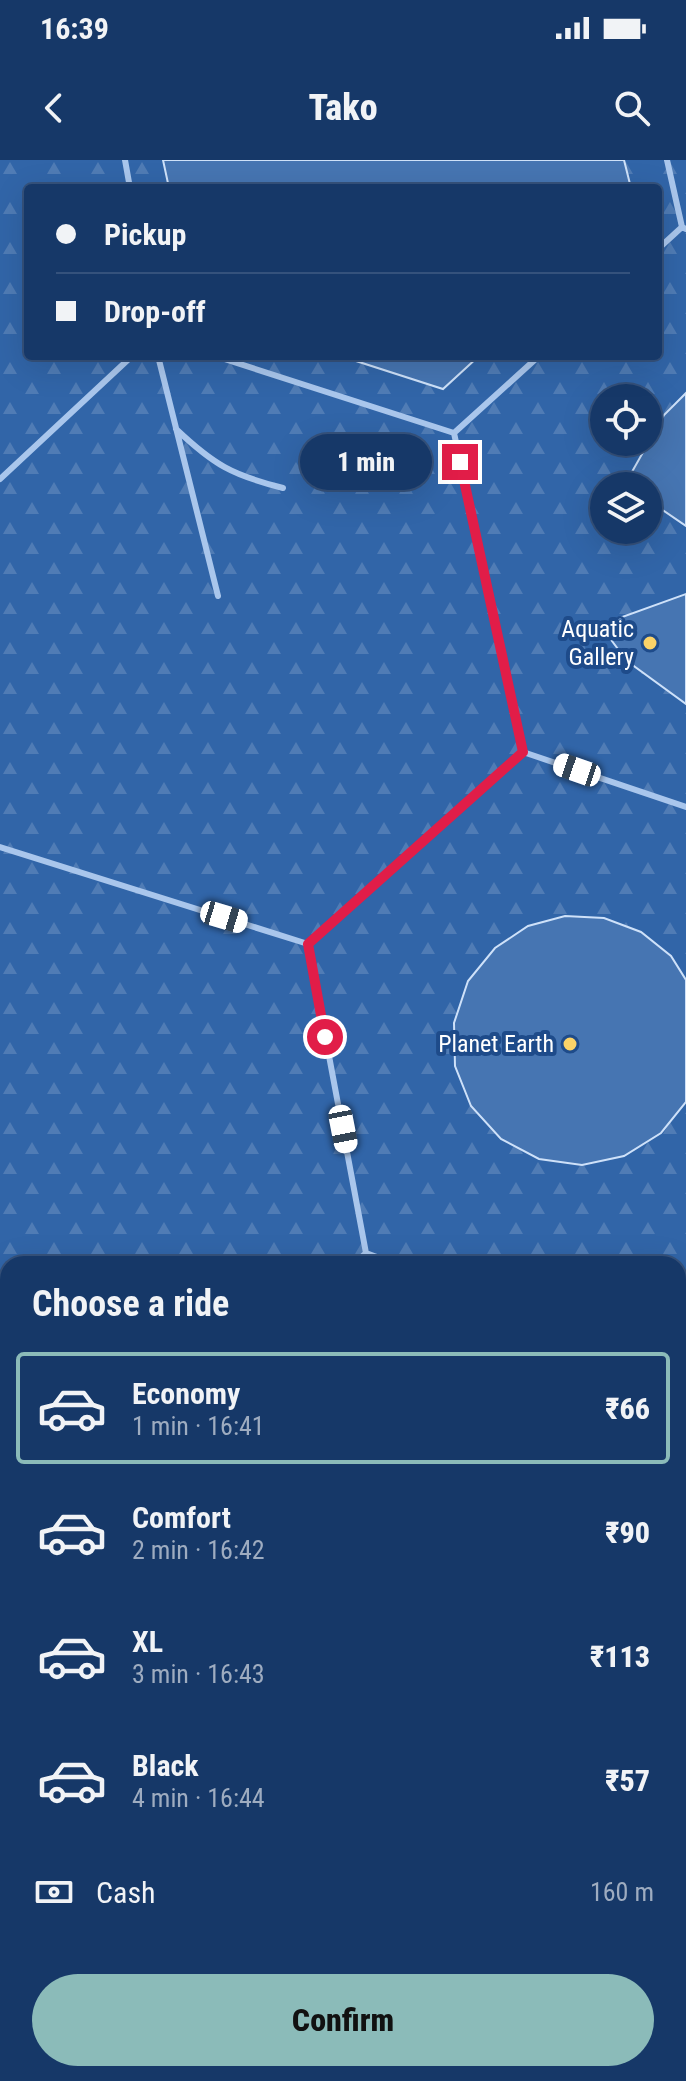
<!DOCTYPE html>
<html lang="en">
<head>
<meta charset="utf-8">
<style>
  body { margin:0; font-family:"Roboto Condensed",sans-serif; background:#234371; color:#f1f3f6; height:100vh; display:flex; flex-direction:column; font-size:30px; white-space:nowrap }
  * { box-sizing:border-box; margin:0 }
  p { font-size:26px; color:#9eacc0 }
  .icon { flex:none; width:44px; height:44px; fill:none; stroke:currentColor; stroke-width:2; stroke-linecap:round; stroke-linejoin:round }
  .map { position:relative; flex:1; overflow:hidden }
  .drawer { position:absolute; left:0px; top:1096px; width:686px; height:826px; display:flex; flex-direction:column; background:#163868; border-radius:24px 24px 0 0; box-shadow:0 8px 32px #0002,0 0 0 2px #35527c }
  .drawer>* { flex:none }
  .top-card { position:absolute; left:24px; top:24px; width:638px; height:176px; border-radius:8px; box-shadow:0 8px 32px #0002,0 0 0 2px #35527c; display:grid; align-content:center; height:176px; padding:0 32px; background:#163868 }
  .tools { position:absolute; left:590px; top:224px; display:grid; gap:16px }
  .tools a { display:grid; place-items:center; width:72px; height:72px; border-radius:50%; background:#163868; box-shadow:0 8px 32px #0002,0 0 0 2px #35527c; font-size:40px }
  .end { position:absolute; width:36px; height:36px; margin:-18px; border:10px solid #e11d48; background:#fff; box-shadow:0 0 0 4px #fff }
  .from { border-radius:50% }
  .bubble { position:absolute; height:56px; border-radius:28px; background:#163868; box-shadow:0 8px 32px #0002,0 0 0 2px #35527c; font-size:26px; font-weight:800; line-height:56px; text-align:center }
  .car { position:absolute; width:24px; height:48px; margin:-24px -12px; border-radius:10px; box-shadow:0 0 6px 2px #0007; background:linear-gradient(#fff 24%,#345 0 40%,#fff 0 76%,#345 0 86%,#fff 0) }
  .top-card b { display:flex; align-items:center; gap:28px; height:76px; font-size:30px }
  .top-card b+b { border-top:2px solid #35527c }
  .top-card i { width:20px; height:20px; background:#f1f3f6 }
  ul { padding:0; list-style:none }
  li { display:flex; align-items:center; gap:24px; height:112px; margin:0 16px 12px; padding:0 16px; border:4px solid transparent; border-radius:8px }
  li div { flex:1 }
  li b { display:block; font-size:30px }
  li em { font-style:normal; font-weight:800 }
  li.current { border-color:#8bbbb9 }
  li>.icon { width:72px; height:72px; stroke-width:1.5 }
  h2 { padding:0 32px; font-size:36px; line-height:96px }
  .pay { display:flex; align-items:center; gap:20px; height:88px; padding:0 32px; font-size:30px }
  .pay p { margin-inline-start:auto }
  .button { display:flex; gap:16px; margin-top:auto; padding:16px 32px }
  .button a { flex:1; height:92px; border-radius:48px; background:#8bbbb9; color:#111; font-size:32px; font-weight:800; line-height:92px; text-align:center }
  .status { display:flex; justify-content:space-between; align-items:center; height:56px; padding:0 40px; background:#163868; direction:ltr }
  .status svg { height:22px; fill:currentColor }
  header { display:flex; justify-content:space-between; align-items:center; height:104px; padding:0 32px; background:#163868; font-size:36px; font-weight:800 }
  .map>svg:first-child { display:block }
</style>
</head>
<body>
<div class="status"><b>16:39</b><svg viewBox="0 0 49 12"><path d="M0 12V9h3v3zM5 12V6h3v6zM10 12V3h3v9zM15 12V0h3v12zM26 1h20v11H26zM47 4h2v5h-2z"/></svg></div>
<header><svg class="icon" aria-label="back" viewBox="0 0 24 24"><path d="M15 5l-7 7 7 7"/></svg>Tako<svg class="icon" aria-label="search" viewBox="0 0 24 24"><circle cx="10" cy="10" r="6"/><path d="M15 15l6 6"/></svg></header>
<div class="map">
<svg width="686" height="1921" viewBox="0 0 686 1921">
  <defs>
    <pattern id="forest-firs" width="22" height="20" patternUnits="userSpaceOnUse" patternTransform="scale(2)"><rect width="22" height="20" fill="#3165a8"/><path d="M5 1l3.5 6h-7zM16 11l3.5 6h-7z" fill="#507cb5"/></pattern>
  </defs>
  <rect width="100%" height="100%" fill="#1e4b8a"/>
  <path fill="url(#forest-firs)" fill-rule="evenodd" d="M0 0H686V1921H0ZM28 28H658V196H28ZM604 238H648V282H604ZM604 326H648V370H604ZM8 1104H678V1914H8Z"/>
  <path fill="#4675b2" stroke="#cee1f9" stroke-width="2" d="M163 0H624L631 28H169Z
    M357 196H479L443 229 356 201Z
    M686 233V366L648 340V326H624L664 255Z
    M686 434V544L627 501 600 465Z
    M565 756 604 758 641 772 671 796 686 820V942L661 973 624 996 582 1005 539 999 501 979 471 946 455 906 454 863 468 821 495 788 528 766Z"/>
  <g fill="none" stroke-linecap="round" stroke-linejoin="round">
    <path stroke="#a9c6ec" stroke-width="6" d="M125 0 130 28
      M667 0 682 67
      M658 89 682 67 686 69
      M158 196 218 436
      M215 196 454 273
      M539 196 454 273 523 592 686 647
      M176 269C214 305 232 315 283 328
      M0 319 132 196
      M0 687 308 784
      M354 1104 366 1093
      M396 1104 366 1093 308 784 523 592
      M678 1157 686 1149
      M0 1243 8 1245
      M678 1368 686 1403
      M678 1522 686 1512
      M0 1735 8 1728
      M447 1914 448 1921
      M525 1914 527 1921
      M73 1921 80 1914"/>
  </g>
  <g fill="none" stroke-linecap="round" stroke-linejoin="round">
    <path stroke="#e11d48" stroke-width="10" d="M325 877 308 784 523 592 460 302"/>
  </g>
  <g fill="#fbd368" stroke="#1e4b8a" stroke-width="3">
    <circle cx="650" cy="483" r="8"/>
    <circle cx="570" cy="884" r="8"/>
  </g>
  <g text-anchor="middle" stroke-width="8" stroke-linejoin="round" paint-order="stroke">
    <g font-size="24" fill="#fff" stroke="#1e4b8a" text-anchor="end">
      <text x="634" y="477">Aquatic<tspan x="634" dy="28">Gallery</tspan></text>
      <text x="554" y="892">Planet Earth</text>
    </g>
  </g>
</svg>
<div class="tools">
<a><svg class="icon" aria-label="locate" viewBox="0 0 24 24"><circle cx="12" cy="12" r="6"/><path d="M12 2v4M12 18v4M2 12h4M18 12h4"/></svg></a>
<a><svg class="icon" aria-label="layers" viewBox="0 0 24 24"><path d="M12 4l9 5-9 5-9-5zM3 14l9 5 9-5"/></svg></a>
</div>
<i class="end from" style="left:325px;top:877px"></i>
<i class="end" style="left:460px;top:302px"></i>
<div class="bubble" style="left:300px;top:274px;width:132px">1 min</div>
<i class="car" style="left:577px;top:610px;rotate:289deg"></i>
<i class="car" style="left:224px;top:757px;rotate:107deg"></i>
<i class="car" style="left:343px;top:969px;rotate:169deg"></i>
<div class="top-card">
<b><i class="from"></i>Pickup</b>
<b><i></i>Drop-off</b>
</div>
<section class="drawer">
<h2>Choose a ride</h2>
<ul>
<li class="current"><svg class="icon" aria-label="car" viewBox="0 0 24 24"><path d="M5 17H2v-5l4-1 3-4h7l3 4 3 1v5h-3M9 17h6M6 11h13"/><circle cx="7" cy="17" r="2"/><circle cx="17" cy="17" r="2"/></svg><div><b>Economy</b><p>1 min · 16:41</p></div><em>₹66</em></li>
<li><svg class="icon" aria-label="car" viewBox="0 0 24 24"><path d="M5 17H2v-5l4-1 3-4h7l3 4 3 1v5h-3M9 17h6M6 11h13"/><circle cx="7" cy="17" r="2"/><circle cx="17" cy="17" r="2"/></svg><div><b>Comfort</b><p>2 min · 16:42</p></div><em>₹90</em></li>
<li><svg class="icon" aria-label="car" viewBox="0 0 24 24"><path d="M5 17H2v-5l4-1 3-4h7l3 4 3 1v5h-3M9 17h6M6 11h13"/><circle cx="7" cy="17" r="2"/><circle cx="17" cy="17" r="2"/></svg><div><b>XL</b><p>3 min · 16:43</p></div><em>₹113</em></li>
<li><svg class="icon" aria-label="car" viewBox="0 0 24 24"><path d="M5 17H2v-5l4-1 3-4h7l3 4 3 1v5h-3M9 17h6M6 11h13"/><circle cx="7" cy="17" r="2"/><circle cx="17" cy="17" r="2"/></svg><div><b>Black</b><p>4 min · 16:44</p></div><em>₹57</em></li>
</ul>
<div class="pay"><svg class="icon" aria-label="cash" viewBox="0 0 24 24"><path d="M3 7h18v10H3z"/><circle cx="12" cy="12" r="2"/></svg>Cash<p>160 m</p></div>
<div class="button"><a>Confirm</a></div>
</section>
</div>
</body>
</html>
